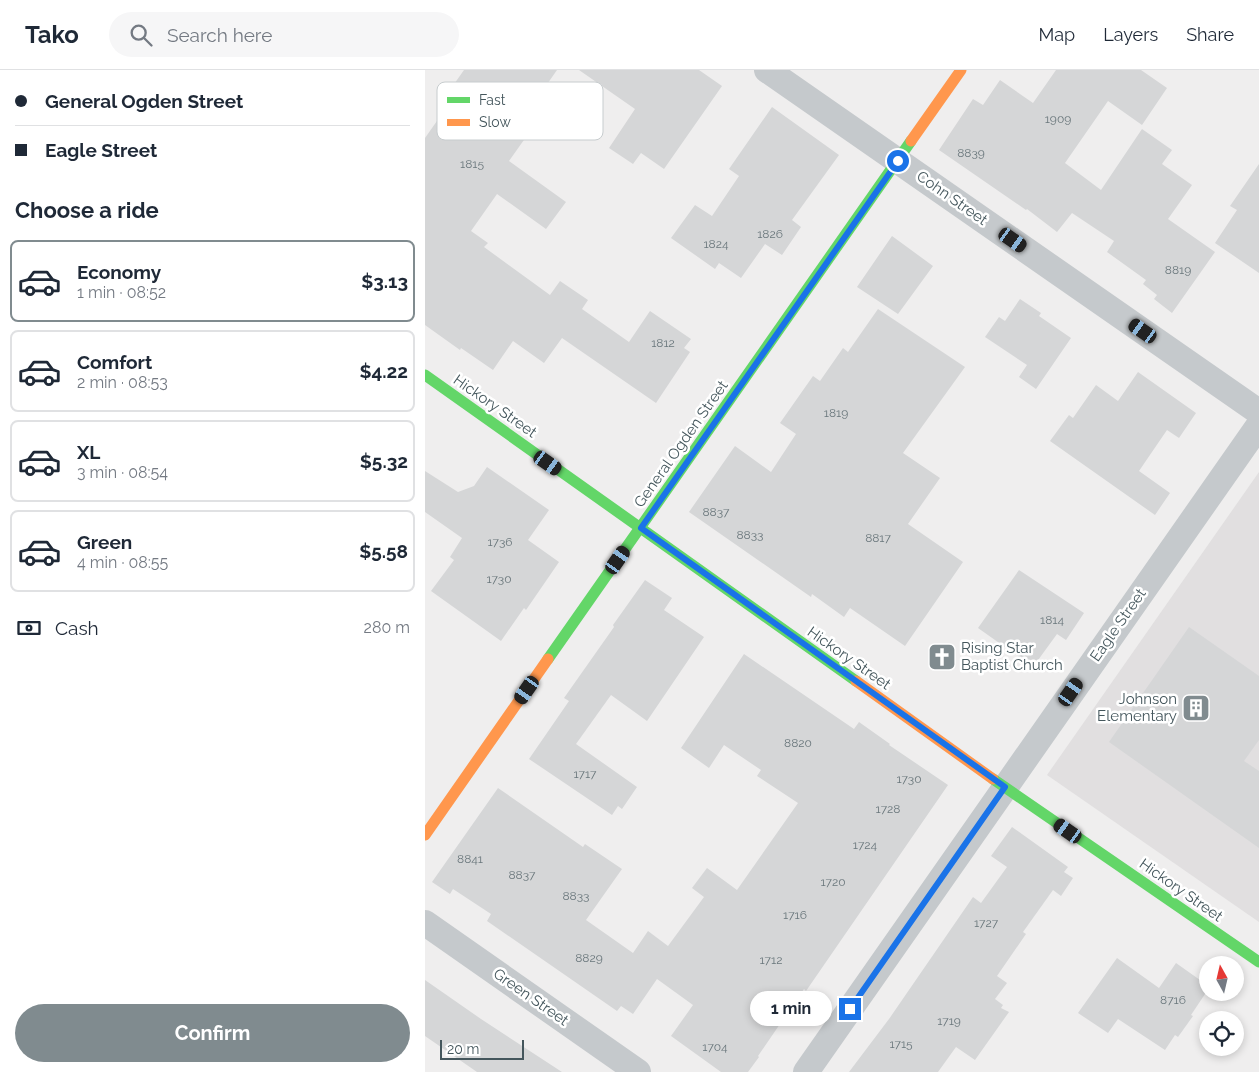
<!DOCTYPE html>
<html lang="en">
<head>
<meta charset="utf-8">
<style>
  body { margin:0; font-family:Raleway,sans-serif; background:#f6f6f7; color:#1f2937; height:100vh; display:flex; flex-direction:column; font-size:19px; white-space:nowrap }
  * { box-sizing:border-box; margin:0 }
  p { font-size:16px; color:#747a83 }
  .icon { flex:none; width:28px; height:28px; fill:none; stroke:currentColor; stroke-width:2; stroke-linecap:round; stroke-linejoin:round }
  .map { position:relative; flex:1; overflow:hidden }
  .side { display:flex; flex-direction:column; background:#fff; width:425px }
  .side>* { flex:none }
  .banner { display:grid; align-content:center; height:110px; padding:0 15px; background:#fff }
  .needle { width:32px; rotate:352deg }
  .buttons { position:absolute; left:774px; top:886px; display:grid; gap:10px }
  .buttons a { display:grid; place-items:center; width:45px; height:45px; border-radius:50%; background:#fff; box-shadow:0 2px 8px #0003; font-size:25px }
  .scale { position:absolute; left:15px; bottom:12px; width:84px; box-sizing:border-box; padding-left:5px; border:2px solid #44565c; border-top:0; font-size:14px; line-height:18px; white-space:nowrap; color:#44565c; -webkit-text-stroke:4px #fff; paint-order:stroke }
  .end { position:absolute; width:22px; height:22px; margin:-11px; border:6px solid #1a73e8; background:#fff; box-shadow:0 0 0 2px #fff }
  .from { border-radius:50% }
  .bubble { position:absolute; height:35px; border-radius:18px; background:#fff; box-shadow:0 2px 8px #0003; font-size:16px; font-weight:700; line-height:35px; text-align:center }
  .car { position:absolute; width:15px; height:30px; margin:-15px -8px; border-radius:6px; box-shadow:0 0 4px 1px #0007; background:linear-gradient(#222 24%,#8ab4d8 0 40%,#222 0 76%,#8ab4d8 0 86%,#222 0) }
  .banner b { display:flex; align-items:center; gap:18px; height:48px; font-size:19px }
  .banner b+b { border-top:1px solid #e0e1e3 }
  .banner i { width:12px; height:12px; background:#1f2937 }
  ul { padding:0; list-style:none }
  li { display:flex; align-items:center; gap:15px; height:82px; margin:0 10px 8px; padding:0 5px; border:2px solid #e0e1e3; border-radius:8px }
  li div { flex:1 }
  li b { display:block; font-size:19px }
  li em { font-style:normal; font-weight:700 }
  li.on { border-color:#808b8f }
  li>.icon { width:45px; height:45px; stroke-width:1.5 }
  h2 { padding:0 15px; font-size:22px; line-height:60px }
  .pay { display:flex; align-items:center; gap:12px; height:55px; padding:0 15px; font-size:19px }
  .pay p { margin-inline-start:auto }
  .primary-button { display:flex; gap:10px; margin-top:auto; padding:10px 15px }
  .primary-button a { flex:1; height:58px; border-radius:30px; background:#808b8f; color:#fff; font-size:20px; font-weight:700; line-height:58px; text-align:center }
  header { display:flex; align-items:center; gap:30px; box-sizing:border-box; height:70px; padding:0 25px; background:#fff; border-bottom:1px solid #e0e1e3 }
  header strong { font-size:24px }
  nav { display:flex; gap:28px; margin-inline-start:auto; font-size:18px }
  .search { width:350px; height:45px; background:#f6f6f7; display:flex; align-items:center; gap:12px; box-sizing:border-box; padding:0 18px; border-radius:28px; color:#747a83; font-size:19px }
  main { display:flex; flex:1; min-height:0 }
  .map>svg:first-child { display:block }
</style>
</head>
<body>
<header>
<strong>Tako</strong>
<div class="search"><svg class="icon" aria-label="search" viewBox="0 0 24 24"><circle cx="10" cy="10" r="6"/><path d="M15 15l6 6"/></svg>Search here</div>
<nav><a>Map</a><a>Layers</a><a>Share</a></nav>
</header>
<main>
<section class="side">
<div class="banner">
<b><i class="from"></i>General Ogden Street</b>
<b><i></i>Eagle Street</b>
</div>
<h2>Choose a ride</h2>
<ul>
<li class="on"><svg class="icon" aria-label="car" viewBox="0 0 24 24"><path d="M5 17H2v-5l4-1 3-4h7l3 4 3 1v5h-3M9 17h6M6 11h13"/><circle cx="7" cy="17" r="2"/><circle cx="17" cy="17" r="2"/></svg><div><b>Economy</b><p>1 min · 08:52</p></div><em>$3.13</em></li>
<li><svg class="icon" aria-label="car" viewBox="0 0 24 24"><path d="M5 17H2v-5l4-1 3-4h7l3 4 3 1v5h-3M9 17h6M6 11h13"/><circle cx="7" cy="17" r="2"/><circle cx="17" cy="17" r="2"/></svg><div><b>Comfort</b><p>2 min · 08:53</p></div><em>$4.22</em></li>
<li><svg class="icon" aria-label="car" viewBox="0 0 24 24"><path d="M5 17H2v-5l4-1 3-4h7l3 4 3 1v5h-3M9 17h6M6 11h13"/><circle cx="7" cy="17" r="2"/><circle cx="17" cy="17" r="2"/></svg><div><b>XL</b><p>3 min · 08:54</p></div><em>$5.32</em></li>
<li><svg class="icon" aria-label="car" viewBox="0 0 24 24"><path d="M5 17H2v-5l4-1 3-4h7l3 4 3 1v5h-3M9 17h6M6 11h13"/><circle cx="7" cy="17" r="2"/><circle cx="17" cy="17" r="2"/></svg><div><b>Green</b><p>4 min · 08:55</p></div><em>$5.58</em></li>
</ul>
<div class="pay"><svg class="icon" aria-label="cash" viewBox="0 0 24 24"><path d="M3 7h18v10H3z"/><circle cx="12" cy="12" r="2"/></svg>Cash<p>280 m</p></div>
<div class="primary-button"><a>Confirm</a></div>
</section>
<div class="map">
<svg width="834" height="1002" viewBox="0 0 834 1002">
  <rect width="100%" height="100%" fill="#efeeee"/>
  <path fill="#e1dfe0" d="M834 402V852L622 705Z"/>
  <path fill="#d5d6d7" d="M39 0H132L95 53 106 60 84 91 141 132 121 159 72 124 46 161 63 173 59 177 125 225 135 211 163 230 157 239 204 272 225 241 266 269 259 278 265 282 231 333 137 268 119 293 88 271 68 300 36 278 35 280 0 255V68L26 31 20 27Z
    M154 0H274L297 16 239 99 216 83 208 94 184 78 210 39Z
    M631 0H716L742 18 717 55 683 31 640 93 676 120 717 59 747 80 737 94 767 115 743 149 790 182 747 243 729 229 732 225 718 214 721 210 682 182 689 171 647 143 632 162 602 139 601 140 514 80 548 29 558 35 575 10 608 33Z
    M347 37 414 85 367 150 376 157 357 185 340 174 316 208 294 193 290 199 246 168 270 135 287 146 314 106 304 99Z
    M834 94V203L790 173 812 140 805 136Z
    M467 166 508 196 473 244 432 217Z
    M595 229 616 243 614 246 646 268 611 319 594 307 602 295 560 267 574 247 580 251Z
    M453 239 540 297 478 383 515 408 483 454 538 492 480 576 425 538 419 547 387 524 386 527 264 442 310 376 346 402 371 364 355 353 388 306 395 311 418 278 423 282 425 279Z
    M713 302 771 343 754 368 742 360 714 401 745 423 730 445 625 371 644 345 648 348 671 315 693 331Z
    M62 397 124 440 103 470 134 492 101 540 99 538 76 571 6 521 29 490 25 487 37 468 0 442V401L33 422 49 416Z
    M594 500 659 543 641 570 632 564 608 597 553 558Z
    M220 510 247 528 239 540 279 567 222 651 186 625 151 674 212 717 197 739 193 736 187 745 104 689 144 631 139 628 189 557 188 555Z
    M764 557 834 606V670L819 691 834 701V778L684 672Z
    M319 584 429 659 434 652 465 674 464 675 523 715 381 921 379 919 333 986 334 987 323 1002H296L246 966 268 935 232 909 208 944 196 936 192 941 62 851 66 844 28 819 25 824 7 812 73 718 158 777 160 774 197 799 161 850 208 883 223 861 243 876 279 827 267 818 282 798 312 820 373 733 332 706 336 700 299 675 284 698 256 678Z
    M587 757 643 797 639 802 648 808 636 826 628 820 598 862 601 864 572 906 582 913 570 929 578 935 576 938 584 942 550 990 531 977 513 1002H424L464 949 548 827 556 833 582 797 566 786Z
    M692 888 734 918 751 893 782 915V921L766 945 768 946 753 967 750 965 740 980 693 949 683 963 653 943Z
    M0 910 56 949 137 1002H52L0 966Z"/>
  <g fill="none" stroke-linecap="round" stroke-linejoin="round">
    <path stroke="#c5c9cc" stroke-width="26" d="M342 0 834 342
      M0 853 213 1002
      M381 1002 834 355"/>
    <path stroke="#63d668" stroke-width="11" d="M0 305 431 611
      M123 589 486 71
      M568 709 834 892"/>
    <path stroke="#ff974d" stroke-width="11" d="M486 71 536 0
      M431 611 568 709
      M0 765 123 589"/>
  </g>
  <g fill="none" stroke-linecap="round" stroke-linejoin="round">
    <path stroke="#1a73e8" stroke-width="6" d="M425 939 580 717 216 458 473 91"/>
  </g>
  <defs>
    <symbol id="church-square" viewBox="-11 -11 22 22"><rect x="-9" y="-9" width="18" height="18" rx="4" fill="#808b8f" stroke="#fff"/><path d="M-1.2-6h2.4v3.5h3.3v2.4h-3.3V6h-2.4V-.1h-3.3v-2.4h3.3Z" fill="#fff"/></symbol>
    <symbol id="building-square" viewBox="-11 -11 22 22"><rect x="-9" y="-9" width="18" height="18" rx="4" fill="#808b8f" stroke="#fff"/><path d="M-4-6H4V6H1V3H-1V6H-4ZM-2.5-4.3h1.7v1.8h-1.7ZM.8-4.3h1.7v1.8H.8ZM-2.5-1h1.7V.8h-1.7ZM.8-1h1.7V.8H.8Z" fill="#fff"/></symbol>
  </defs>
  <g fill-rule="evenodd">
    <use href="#church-square" x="501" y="571" width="32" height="32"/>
    <use href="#building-square" x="755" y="622" width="32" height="32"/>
  </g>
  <g text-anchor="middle" stroke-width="5" stroke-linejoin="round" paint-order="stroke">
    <g font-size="12" fill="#6a777c">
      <text x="633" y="53">1909</text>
      <text x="546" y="87">8839</text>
      <text x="47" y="98">1815</text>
      <text x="345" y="168">1826</text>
      <text x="291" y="178">1824</text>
      <text x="753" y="204">8819</text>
      <text x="238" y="277">1812</text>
      <text x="411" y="347">1819</text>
      <text x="291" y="446">8837</text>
      <text x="325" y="469">8833</text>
      <text x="453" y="472">8817</text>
      <text x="75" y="476">1736</text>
      <text x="74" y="513">1730</text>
      <text x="627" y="554">1814</text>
      <text x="373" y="677">8820</text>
      <text x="160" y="708">1717</text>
      <text x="484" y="713">1730</text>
      <text x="463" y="743">1728</text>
      <text x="440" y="779">1724</text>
      <text x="45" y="793">8841</text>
      <text x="97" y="809">8837</text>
      <text x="408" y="816">1720</text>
      <text x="151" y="830">8833</text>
      <text x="370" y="849">1716</text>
      <text x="561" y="857">1727</text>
      <text x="164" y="892">8829</text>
      <text x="346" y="894">1712</text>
      <text x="748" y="934">8716</text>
      <text x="524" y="955">1719</text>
      <text x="476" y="978">1715</text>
      <text x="290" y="981">1704</text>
    </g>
    <g font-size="15" fill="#44565c" stroke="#fff">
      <text transform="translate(527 128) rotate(35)" y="5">Cohn Street</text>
      <text transform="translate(70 336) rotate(35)" y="5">Hickory Street</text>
      <text transform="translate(256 374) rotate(-55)" y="5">General Ogden Street</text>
      <text transform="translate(693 555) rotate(-55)" y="5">Eagle Street</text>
      <text transform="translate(424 588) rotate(35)" y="5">Hickory Street</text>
      <text transform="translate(756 820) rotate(35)" y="5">Hickory Street</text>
      <text transform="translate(106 927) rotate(35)" y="5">Green Street</text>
    </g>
    <g font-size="15" fill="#44565c" stroke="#fff" text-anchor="start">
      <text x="536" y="583">Rising Star<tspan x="536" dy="17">Baptist Church</tspan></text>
      <text x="752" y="634" text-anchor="end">Johnson<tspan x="752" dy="17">Elementary</tspan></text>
    </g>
  </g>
  <rect x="12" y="12" width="166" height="58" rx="8" fill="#fff" stroke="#c7ccce" stroke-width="1"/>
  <rect x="22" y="27" width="23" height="6" fill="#63d668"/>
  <rect x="22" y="49" width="23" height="7" fill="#ff974d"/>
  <g font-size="14" fill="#44565c">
    <text x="54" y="35">Fast</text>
    <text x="54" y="57">Slow</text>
  </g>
</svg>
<div class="buttons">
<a><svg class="needle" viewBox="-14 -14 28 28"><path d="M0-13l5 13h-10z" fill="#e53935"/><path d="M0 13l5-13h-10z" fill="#747a83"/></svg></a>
<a><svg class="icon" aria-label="locate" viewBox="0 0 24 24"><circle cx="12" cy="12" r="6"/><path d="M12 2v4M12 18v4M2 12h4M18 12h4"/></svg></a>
</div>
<div class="scale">20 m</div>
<i class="end from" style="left:473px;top:91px"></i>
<i class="end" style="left:425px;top:939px"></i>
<div class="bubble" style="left:325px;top:921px;width:82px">1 min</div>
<i class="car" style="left:588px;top:170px;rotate:125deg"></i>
<i class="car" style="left:718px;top:261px;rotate:305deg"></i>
<i class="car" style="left:123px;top:393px;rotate:125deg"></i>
<i class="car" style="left:193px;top:490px;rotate:35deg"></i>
<i class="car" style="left:102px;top:620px;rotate:215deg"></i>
<i class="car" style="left:646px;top:622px;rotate:35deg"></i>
<i class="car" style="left:643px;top:761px;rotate:305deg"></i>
</div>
</main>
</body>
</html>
